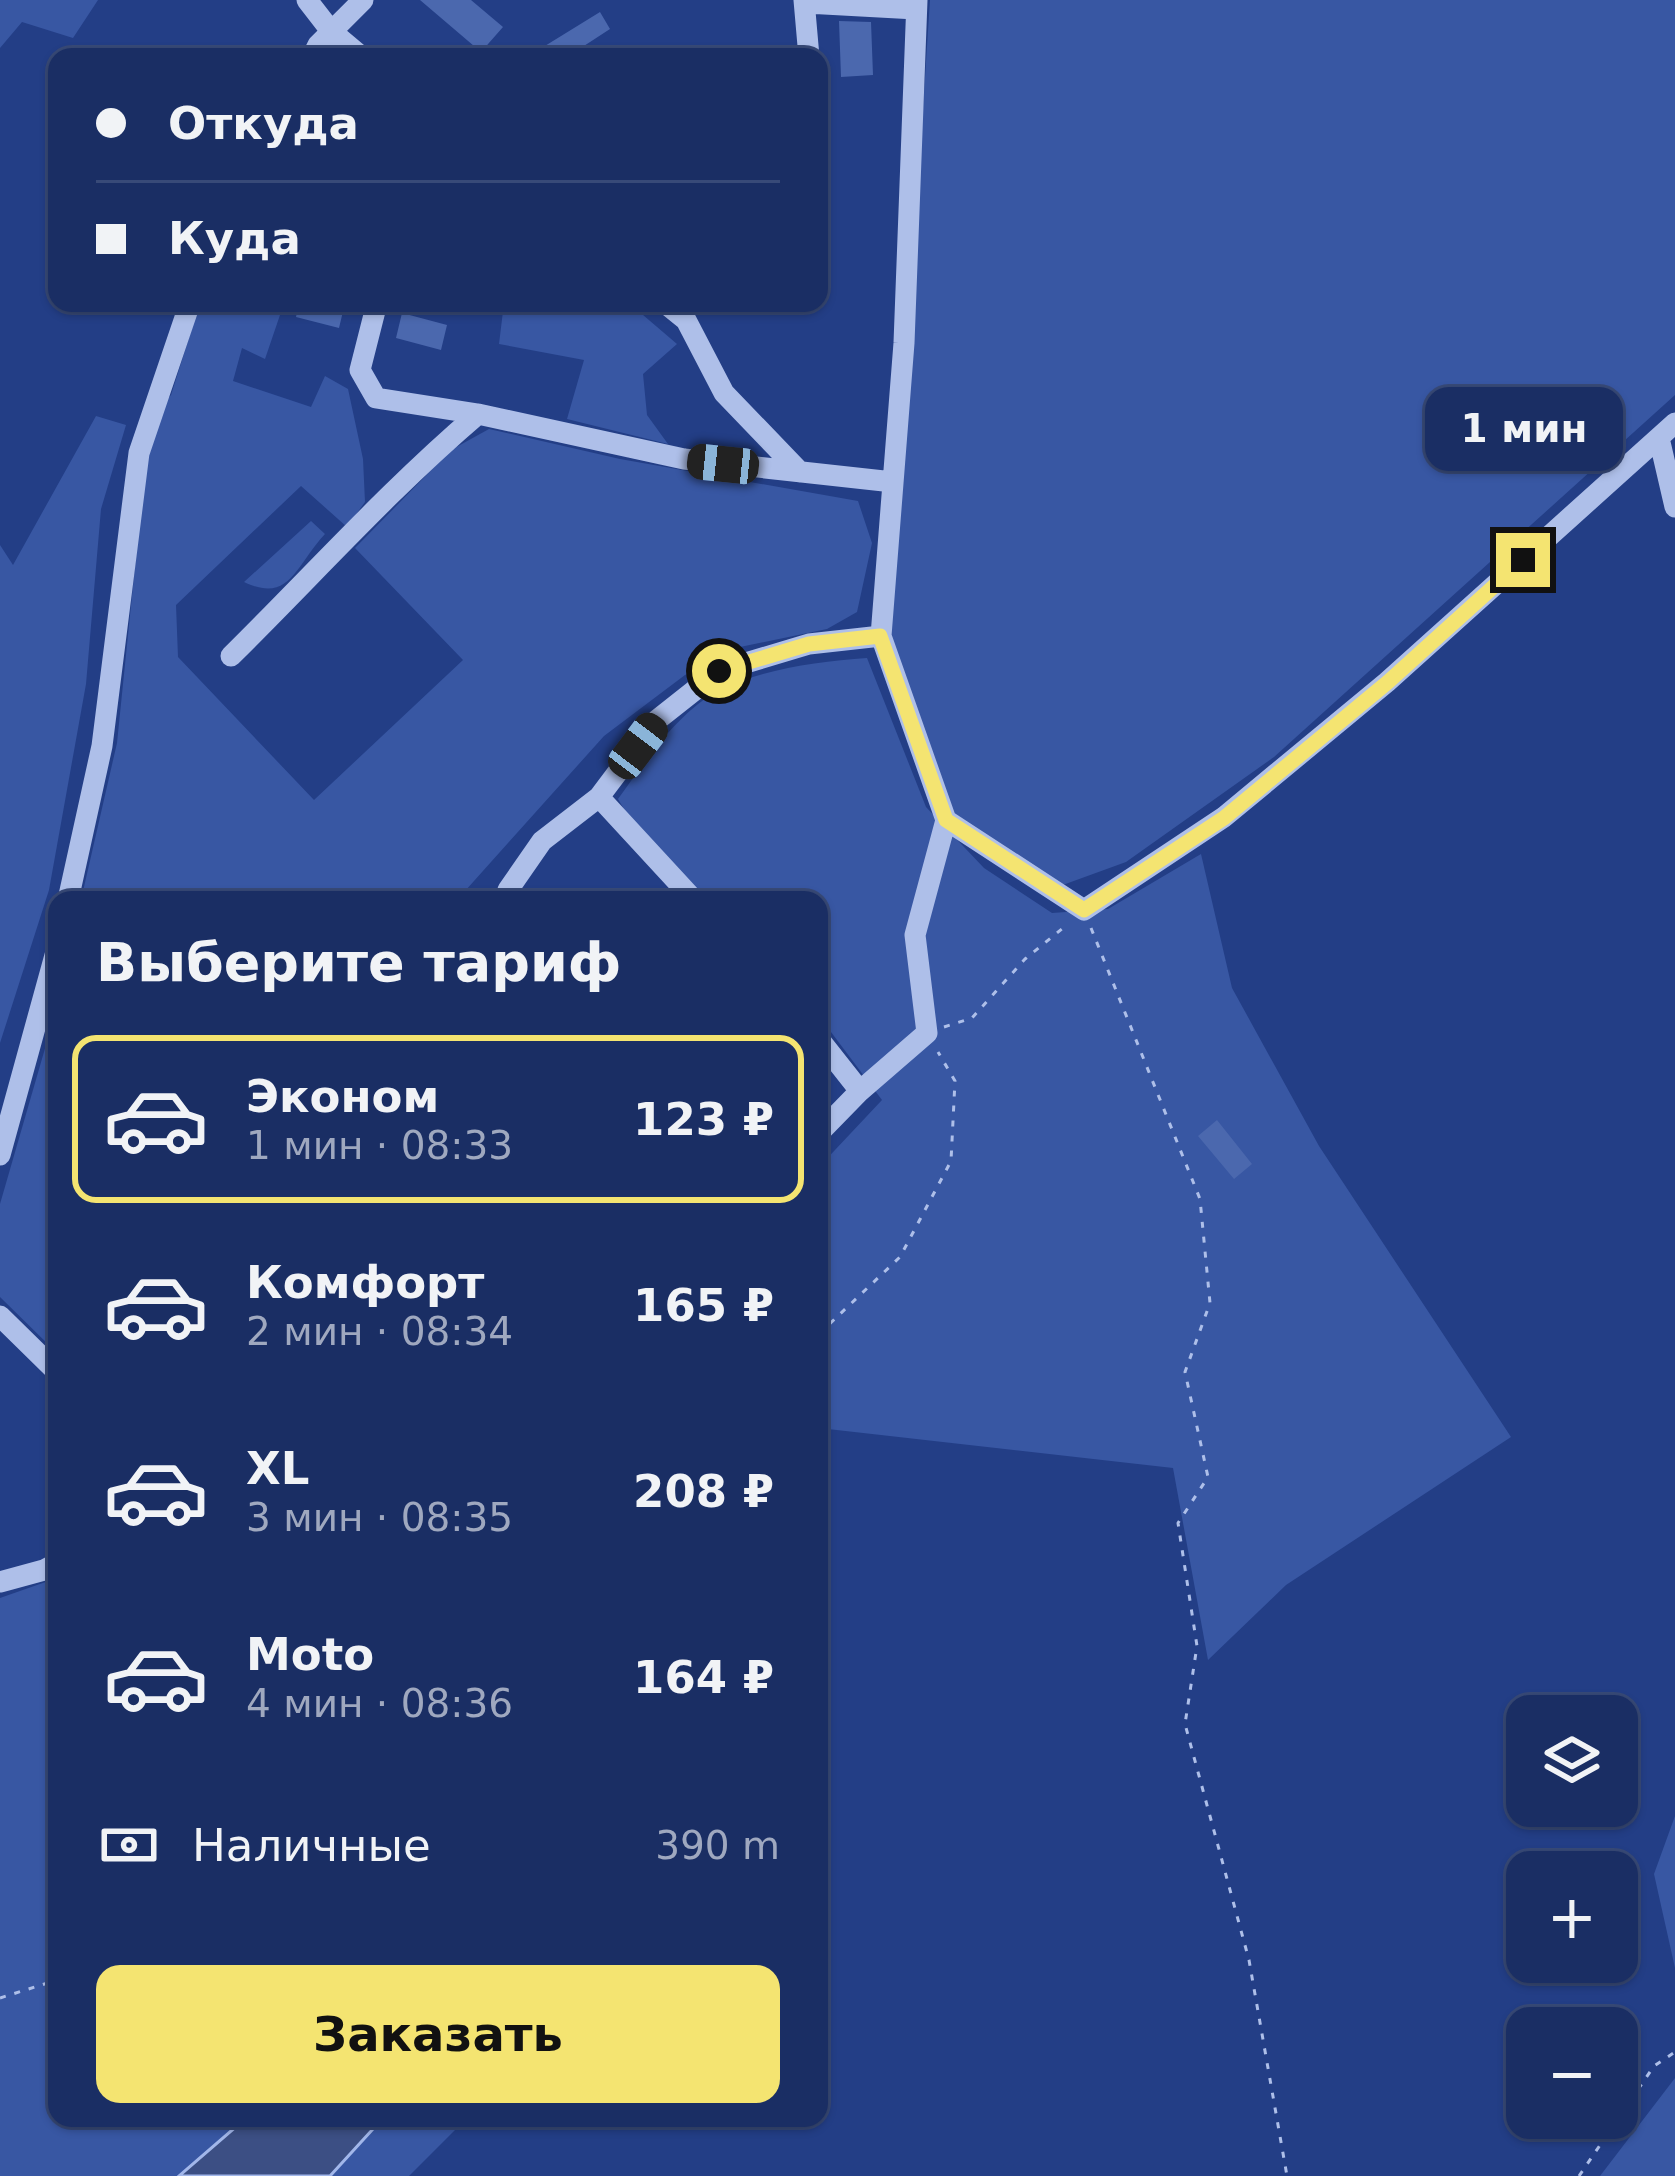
<!DOCTYPE html>
<html lang="ru">
<head>
<meta charset="utf-8">
<style>
  body { margin:0; font-family:"DejaVu Sans",sans-serif; background:#273a6d; color:#f1f3f6; height:100vh; display:flex; flex-direction:column; font-size:45px; white-space:nowrap }
  * { box-sizing:border-box; margin:0 }
  p { font-size:39px; color:#9fa8bf }
  .icon { flex:none; width:66px; height:66px; fill:none; stroke:currentColor; stroke-width:2; stroke-linecap:round; stroke-linejoin:round }
  .map { position:relative; flex:1; overflow:hidden }
  .panel { position:absolute; left:48px; top:891px; width:780px; height:1236px; display:flex; flex-direction:column; background:#1a2e64; border-radius:24px; box-shadow:0 3px 9px #0004,0 0 0 3px #384a78 }
  .panel>* { flex:none }
  .banner { position:absolute; left:48px; top:48px; width:780px; height:264px; border-radius:24px; box-shadow:0 3px 9px #0004,0 0 0 3px #384a78; display:grid; align-content:center; height:264px; padding:0 48px; background:#1a2e64 }
  .controls { position:absolute; left:1506px; top:1695px; display:grid; gap:24px }
  .controls a { display:grid; place-items:center; width:132px; height:132px; border-radius:24px; background:#1a2e64; box-shadow:0 3px 9px #0004,0 0 0 3px #384a78; font-size:60px }
  .end { position:absolute; width:54px; height:54px; margin:-27px; border:15px solid #f4e471; background:#111; box-shadow:0 0 0 6px #111 }
  .from { border-radius:50% }
  .bubble { position:absolute; height:84px; border-radius:24px; background:#1a2e64; box-shadow:0 3px 9px #0004,0 0 0 3px #384a78; font-size:39px; font-weight:700; line-height:84px; text-align:center }
  .car { position:absolute; width:36px; height:72px; margin:-36px -18px; border-radius:15px; box-shadow:0 0 9px 3px #0007; background:linear-gradient(#222 24%,#8ab4d8 0 40%,#222 0 76%,#8ab4d8 0 86%,#222 0) }
  .banner b { display:flex; align-items:center; gap:42px; height:114px; font-size:45px }
  .banner b+b { border-top:3px solid #384a78 }
  .banner i { width:30px; height:30px; background:#f1f3f6 }
  ul { padding:0; list-style:none }
  li { display:flex; align-items:center; gap:36px; height:168px; margin:0 24px 18px; padding:0 24px; border:6px solid transparent; border-radius:24px }
  li div { flex:1 }
  li b { display:block; font-size:45px }
  li em { font-style:normal; font-weight:700 }
  li.current { border-color:#f4e471 }
  li>.icon { width:108px; height:108px; stroke-width:1.5 }
  h2 { padding:0 48px; font-size:54px; line-height:144px }
  .pay { display:flex; align-items:center; gap:30px; height:132px; padding:0 48px; font-size:45px }
  .pay p { margin-inline-start:auto }
  .action { display:flex; gap:24px; margin-top:auto; padding:24px 48px }
  .action a { flex:1; height:138px; border-radius:24px; background:#f4e471; color:#111; font-size:48px; font-weight:700; line-height:138px; text-align:center }
  .map>svg:first-child { display:block }
</style>
</head>
<body>
<div class="map">
<svg width="1675" height="2176" viewBox="0 0 1675 2176">
  <rect width="100%" height="100%" fill="#233e86"/>
  <path fill="#3857a3" d="M0 0H98L73 38 22 22 0 48Z
    M930 0H1675V395L1274 757 1126 862 1060 886 952 813 889 636Z
    M200 303H279L280 315 265 359 242 348 233 381 311 407 325 376 348 389 363 459 365 502 347 527 301 486 176 605 178 657 314 800 463 660 355 548 451 450 489 429 620 459 858 501 872 543 857 612 827 629 740 647 685 675 604 736 457 900H81L117 743 150 419 171 395Z
    M504 303H629L677 344 643 374 647 415 668 444 567 419 584 360 499 344Z
    M96 416 126 425 101 509 86 684 49 890 0 1043V545L13 565Z
    M311 521 325 534C295 566 290 604 244 582Z
    M867 658 926 807 984 868 1052 913 1108 909 1201 854 1232 988 1319 1146 1511 1437 1286 1585 1208 1660 1173 1468 819 1428V1167L882 1100 819 1016V900H706L636 829 618 799C646 761 677 712 720 690 765 668 818 662 867 658Z
    M57 1007V1353L0 1297V1204Z
    M57 1578V2118H467L409 2176H0V1598Z
    M1675 1816V1968L1654 1874Z
    M1675 2078V2176H1600Z"/>
  <path fill="#3c4f84" stroke="#a2b7ea" stroke-width="3" d="M246 2118H383L330 2176H179Z"/>
  <path fill="#4b68ae" d="M420 0H471L503 27 481 52Z
    M600 12 610 29 567 57H527Z
    M839 21 871 22 873 75 841 77Z
    M299 303H345L339 328 296 317Z
    M402 313 447 325 441 350 396 338Z
    M1217 1120 1252 1164 1234 1179 1198 1136Z"/>
  <g fill="none" stroke-linecap="round" stroke-linejoin="round">
    <path stroke="#aebfe9" stroke-width="3" stroke-dasharray="6 9" stroke-linecap="butt" d="M1091 928 1200 1199 1210 1303 1185 1372 1208 1477 1178 1523 1197 1646 1185 1724 1249 1960 1287 2176
      M944 1027 972 1018 1025 959 1068 924
      M819 1334 900 1257 951 1161 955 1081 938 1052
      M0 1998 57 1980
      M1579 2176 1654 2066 1675 2052"/>
    <path stroke="#aebfe9" stroke-width="21" d="M307 0 331 31 362 57
      M804 0 809 57
      M917 0 904 343 881 636 946 820 1084 910 1224 817 1387 682 1675 423
      M806 3 916 9
      M312 57 318 45 363 0
      M377 303 360 370 376 398 478 414 684 459 893 482
      M665 303 686 320 724 393 800 472
      M1659 438 1675 507
      M231 656C313 575 390 489 478 414
      M599 797 694 900
      M68 900 102 746 139 453 190 303
      M508 900V890L542 841 599 797 657 720 719 671 809 644 881 636
      M819 1039 860 1091
      M819 1133 860 1091 927 1033 915 935 946 820
      M0 1155 57 948
      M0 1316 57 1372
      M0 1582 44 1570 57 1563"/>
  </g>
  <g fill="none" stroke-linecap="round" stroke-linejoin="round">
    <path stroke="#f4e471" stroke-width="15" d="M719 671 809 644 880 636 946 820 1084 910 1224 818 1388 682 1523 560"/>
  </g>
</svg>
<div class="controls">
<a><svg class="icon" aria-label="layers" viewBox="0 0 24 24"><path d="M12 4l9 5-9 5-9-5zM3 14l9 5 9-5"/></svg></a>
<a>+</a>
<a>−</a>
</div>
<i class="end from" style="left:719px;top:671px"></i>
<i class="end" style="left:1523px;top:560px"></i>
<div class="bubble" style="left:1425px;top:387px;width:198px">1 мин</div>
<i class="car" style="left:723px;top:464px;rotate:276deg"></i>
<i class="car" style="left:638px;top:746px;rotate:37deg"></i>
<div class="banner">
<b><i class="from"></i>Откуда</b>
<b><i></i>Куда</b>
</div>
<section class="panel">
<h2>Выберите тариф</h2>
<ul>
<li class="current"><svg class="icon" aria-label="car" viewBox="0 0 24 24"><path d="M5 17H2v-5l4-1 3-4h7l3 4 3 1v5h-3M9 17h6M6 11h13"/><circle cx="7" cy="17" r="2"/><circle cx="17" cy="17" r="2"/></svg><div><b>Эконом</b><p>1 мин · 08:33</p></div><em>123 ₽</em></li>
<li><svg class="icon" aria-label="car" viewBox="0 0 24 24"><path d="M5 17H2v-5l4-1 3-4h7l3 4 3 1v5h-3M9 17h6M6 11h13"/><circle cx="7" cy="17" r="2"/><circle cx="17" cy="17" r="2"/></svg><div><b>Комфорт</b><p>2 мин · 08:34</p></div><em>165 ₽</em></li>
<li><svg class="icon" aria-label="car" viewBox="0 0 24 24"><path d="M5 17H2v-5l4-1 3-4h7l3 4 3 1v5h-3M9 17h6M6 11h13"/><circle cx="7" cy="17" r="2"/><circle cx="17" cy="17" r="2"/></svg><div><b>XL</b><p>3 мин · 08:35</p></div><em>208 ₽</em></li>
<li><svg class="icon" aria-label="car" viewBox="0 0 24 24"><path d="M5 17H2v-5l4-1 3-4h7l3 4 3 1v5h-3M9 17h6M6 11h13"/><circle cx="7" cy="17" r="2"/><circle cx="17" cy="17" r="2"/></svg><div><b>Moto</b><p>4 мин · 08:36</p></div><em>164 ₽</em></li>
</ul>
<div class="pay"><svg class="icon" aria-label="cash" viewBox="0 0 24 24"><path d="M3 7h18v10H3z"/><circle cx="12" cy="12" r="2"/></svg>Наличные<p>390 m</p></div>
<div class="action"><a>Заказать</a></div>
</section>
</div>
</body>
</html>
